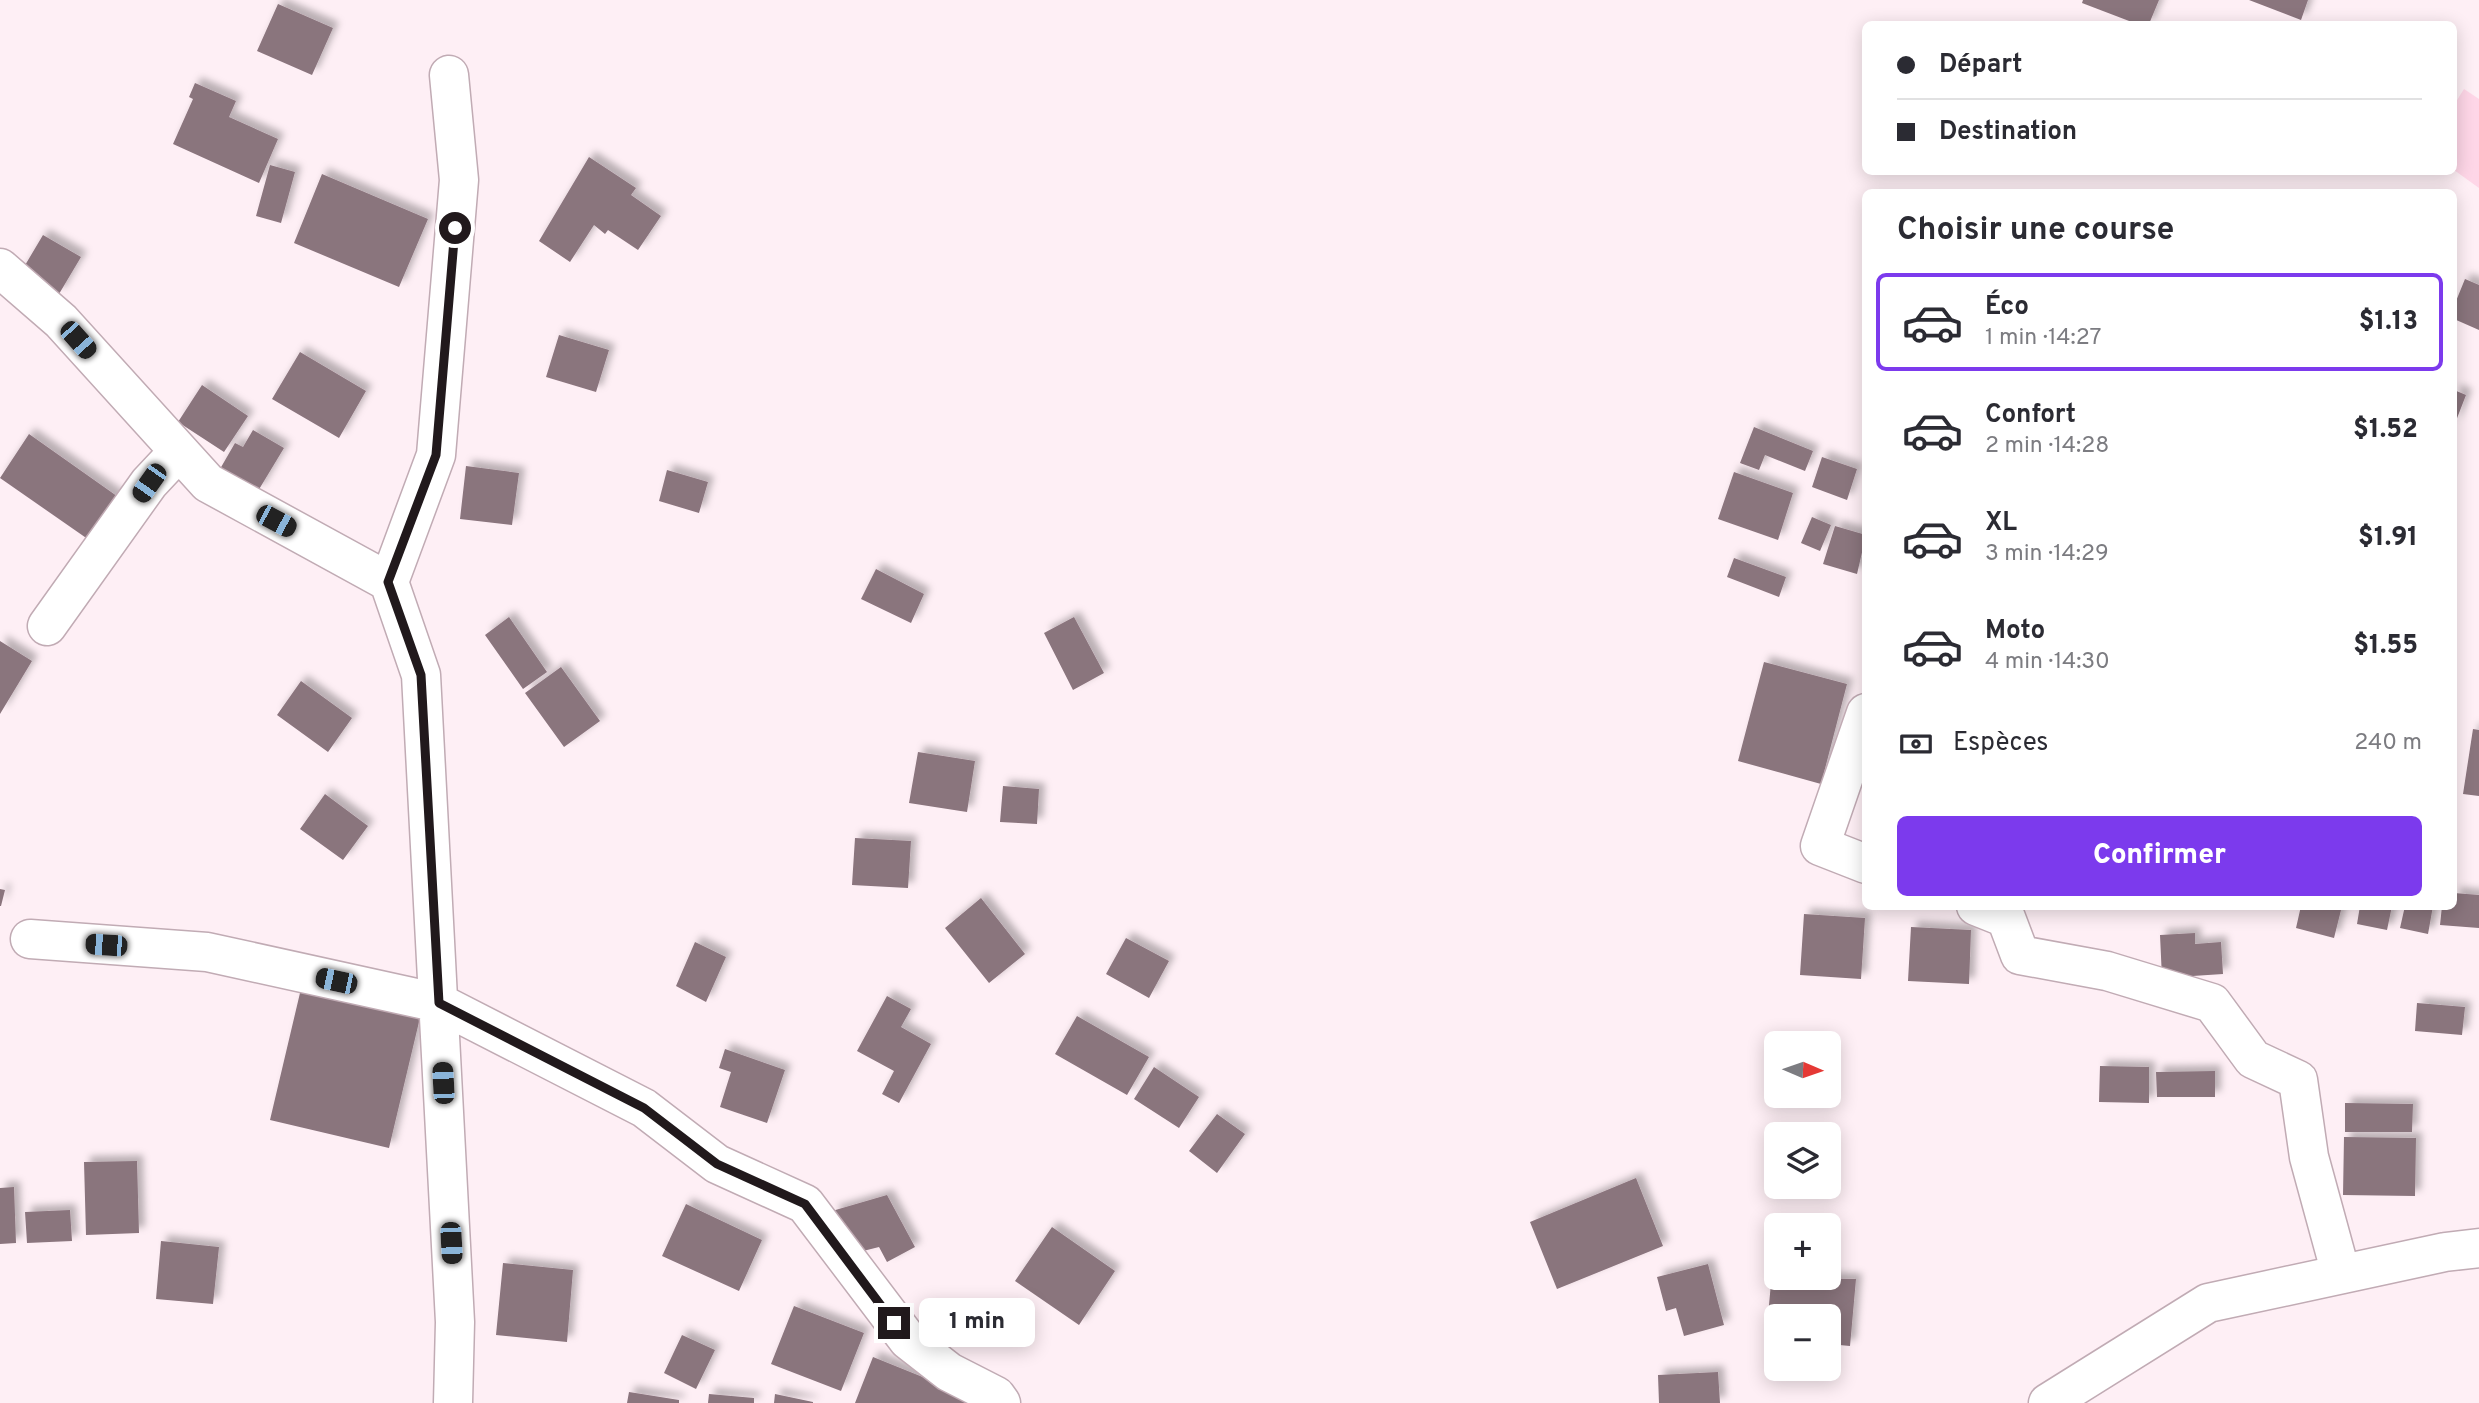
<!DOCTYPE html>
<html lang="fr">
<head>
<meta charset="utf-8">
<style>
  body { margin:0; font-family:Overpass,sans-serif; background:#f7f7f7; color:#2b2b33; height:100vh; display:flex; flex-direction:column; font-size:26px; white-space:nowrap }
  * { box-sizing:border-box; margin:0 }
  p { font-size:23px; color:#7c7c81 }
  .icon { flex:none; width:38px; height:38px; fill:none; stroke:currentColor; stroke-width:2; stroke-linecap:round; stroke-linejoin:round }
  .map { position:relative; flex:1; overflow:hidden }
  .panel { position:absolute; left:1862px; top:189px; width:595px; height:721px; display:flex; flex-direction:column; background:#fff; border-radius:10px; box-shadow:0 4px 18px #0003 }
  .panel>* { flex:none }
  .guide { position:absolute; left:1862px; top:21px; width:595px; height:154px; border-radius:10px; box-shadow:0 4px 18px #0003; display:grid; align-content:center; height:154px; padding:0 35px; background:#fff }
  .needle { width:46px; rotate:92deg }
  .buttons { position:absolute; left:1764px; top:1031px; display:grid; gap:14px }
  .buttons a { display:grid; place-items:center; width:77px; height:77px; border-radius:10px; background:#fff; box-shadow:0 4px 18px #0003; font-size:35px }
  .end { position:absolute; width:32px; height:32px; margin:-16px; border:9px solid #21191c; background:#fff; box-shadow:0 0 0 4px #fff }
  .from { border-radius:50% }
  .bubble { position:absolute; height:49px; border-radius:10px; background:#fff; box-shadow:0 4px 18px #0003; font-size:23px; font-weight:800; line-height:49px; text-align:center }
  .car { position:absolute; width:21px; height:42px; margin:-21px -10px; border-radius:9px; box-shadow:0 0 5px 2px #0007; background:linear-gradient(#222 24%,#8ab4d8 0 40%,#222 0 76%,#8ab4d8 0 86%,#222 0) }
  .guide b { display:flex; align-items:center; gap:24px; height:66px; font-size:26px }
  .guide b+b { border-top:2px solid #e1e1e2 }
  .guide i { width:18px; height:18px; background:#2b2b33 }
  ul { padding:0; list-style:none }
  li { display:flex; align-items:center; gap:21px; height:98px; margin:0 14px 10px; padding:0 21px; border:4px solid transparent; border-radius:10px }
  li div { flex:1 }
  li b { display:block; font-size:26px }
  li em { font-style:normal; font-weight:800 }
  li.selected { border-color:#7c3aed }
  li>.icon { width:63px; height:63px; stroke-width:1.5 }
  h2 { padding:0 35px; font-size:32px; line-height:84px }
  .pay { display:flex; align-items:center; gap:18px; height:77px; padding:0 35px; font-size:26px }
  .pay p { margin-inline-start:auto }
  .primary-button { display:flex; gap:14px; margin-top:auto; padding:14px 35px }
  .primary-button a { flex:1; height:80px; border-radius:10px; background:#7c3aed; color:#fff; font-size:28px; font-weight:800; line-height:80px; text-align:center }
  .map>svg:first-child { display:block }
</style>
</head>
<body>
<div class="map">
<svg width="2479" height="1403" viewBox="0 0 2479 1403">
  <defs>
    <filter id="shadow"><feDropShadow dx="6" dy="-6" stdDeviation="3.5" flood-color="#0004"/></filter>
  </defs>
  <rect width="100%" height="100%" fill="#feeff5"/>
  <path fill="#fed6e7" d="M2464 89 2479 99V188L2454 170V105Z"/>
  <path fill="#8a747d" filter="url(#shadow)" d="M2083 0H2159L2149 24H2137L2082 3Z
    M2249 0H2308L2301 20Z
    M278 4 333 28 312 75 257 51Z
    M195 83 236 101 229 117 278 139 259 183 173 144 193 99 189 97Z
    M589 157 636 188 631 195 661 216 638 250 608 230 605 234 594 225 570 262 539 241Z
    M270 165 295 172 281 223 256 216Z
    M322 174 428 219 399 287 294 243Z
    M43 235 81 257 59 294 21 272Z
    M2465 279 2479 285V330L2454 319V306Z
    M559 335 609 350 596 392 546 377Z
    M300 352 366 391 339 438 272 399Z
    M202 385 248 416 224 452 178 422Z
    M2454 390 2466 395 2454 426Z
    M1754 427 1813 451 1805 471 1765 455 1759 470 1740 463Z
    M253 430 284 448 258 491 220 469 235 443 243 447Z
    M29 434 121 499 92 542 0 478Z
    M1822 457 1857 469 1847 500 1812 487Z
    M466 466 519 473 512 525 460 519Z
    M667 470 708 482 699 513 659 501Z
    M1734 472 1793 493 1778 540 1718 519Z
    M1812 517 1831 525 1820 551 1801 543Z
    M1835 526 1866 535 1857 574 1823 564Z
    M1734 558 1786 577 1779 597 1727 577Z
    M876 569 924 594 911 623 861 599Z
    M509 617 547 672 523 689 485 635Z
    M1074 617 1104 673 1073 690 1044 633Z
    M0 641 32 661 0 714Z
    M1764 662 1847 684 1821 784 1738 761Z
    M561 667 600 721 564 747 525 693Z
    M301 681 352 718 328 752 277 715Z
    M2473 729 2479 730V796L2463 794Z
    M918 752 975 761 967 812 909 803Z
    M1003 786 1039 789 1037 824 1000 822Z
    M325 794 368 826 343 860 300 829Z
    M855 838 911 841 908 888 852 885Z
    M0 889 5 890 1 906H0Z
    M2454 893 2479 895V928L2440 925 2442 906H2454Z
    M981 898 1025 954 989 983 945 928Z
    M2301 906H2342L2334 938 2296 928Z
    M2360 906H2392L2387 930 2357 924Z
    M2405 906H2433L2428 934 2400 928Z
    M1804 914 1865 918 1861 979 1800 975Z
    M1911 927 1971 930 1969 984 1908 981Z
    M2195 933V944L2221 942 2223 974 2162 978 2160 935Z
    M1126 938 1169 961 1149 998 1106 974Z
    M695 942 726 957 706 1002 676 986Z
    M304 976 423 1005 389 1148 270 1120Z
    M887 996 911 1009 901 1027 931 1044 899 1103 882 1094 894 1071 857 1051Z
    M2417 1003 2465 1007 2462 1035 2415 1031Z
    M1077 1016 1149 1057 1127 1095 1055 1054Z
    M725 1049 785 1070 767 1123 720 1107 731 1072 719 1068Z
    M2100 1066 2149 1067V1103L2099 1102Z
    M1154 1067 1199 1097 1179 1128 1134 1099Z
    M2215 1071V1097H2157L2156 1072Z
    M2345 1103 2413 1104 2412 1132H2345Z
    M1217 1114 1245 1134 1217 1173 1189 1151Z
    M2344 1137 2416 1138 2415 1196 2343 1195Z
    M137 1161 139 1233 86 1235 84 1162Z
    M1636 1178 1663 1246 1557 1289 1530 1222Z
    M14 1187 16 1243 0 1244V1188Z
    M887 1195 915 1247 887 1262 879 1247 855 1253 832 1211Z
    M686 1204 762 1240 739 1291 662 1256Z
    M70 1210 72 1241 27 1243 25 1212Z
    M1052 1227 1115 1271 1079 1325 1015 1281Z
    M161 1241 219 1247 213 1304 156 1299Z
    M503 1263 573 1270 567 1342 496 1335Z
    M1708 1264 1724 1325 1684 1336 1676 1308 1666 1311 1657 1277Z
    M1772 1272H1776V1278L1856 1279 1850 1346 1829 1344V1316H1776V1339L1766 1338Z
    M794 1306 864 1333 841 1391 771 1364Z
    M682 1335 715 1350 696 1389 664 1373Z
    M873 1357 987 1403H855Z
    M1718 1372 1720 1403H1659L1658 1375Z
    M629 1392 679 1400V1403H627Z
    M709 1394 754 1398V1403H708Z
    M775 1394 813 1402V1403H774Z"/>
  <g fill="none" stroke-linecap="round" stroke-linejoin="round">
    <defs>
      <path id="minor" d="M0 268 61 321 208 483 389 582 421 675 455 1322 453 1403
        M389 582 436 455 459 180 449 75
        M47 626 149 483 179 451
        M1866 713 1820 846 1866 864
        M1976 906 2006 918 2020 955 2107 971 2212 1003 2253 1059 2298 1080 2309 1157 2341 1274
        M30 939 207 952 439 1003 644 1108 717 1164 805 1204 908 1340 949 1372 996 1396 1001 1403
        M2048 1403 2208 1303 2445 1252 2479 1248"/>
    </defs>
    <use href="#minor" stroke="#c1abb4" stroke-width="41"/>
    <use href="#minor" stroke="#fff" stroke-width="38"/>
  </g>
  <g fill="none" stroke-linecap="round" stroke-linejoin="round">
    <path stroke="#21191c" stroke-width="9" d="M455 228 436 455 388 582 421 675 439 1003 644 1108 717 1164 805 1204 894 1323"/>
  </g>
</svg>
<div class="buttons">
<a><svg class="needle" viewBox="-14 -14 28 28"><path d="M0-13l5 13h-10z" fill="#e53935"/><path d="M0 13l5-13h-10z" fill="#7c7c81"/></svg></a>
<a><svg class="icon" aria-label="layers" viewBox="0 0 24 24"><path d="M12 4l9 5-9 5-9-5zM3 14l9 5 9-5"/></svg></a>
<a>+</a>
<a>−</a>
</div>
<i class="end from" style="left:455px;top:228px"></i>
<i class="end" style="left:894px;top:1323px"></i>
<div class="bubble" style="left:919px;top:1298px;width:116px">1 min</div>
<i class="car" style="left:78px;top:340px;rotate:138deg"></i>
<i class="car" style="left:149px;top:483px;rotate:215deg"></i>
<i class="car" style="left:276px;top:521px;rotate:118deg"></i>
<i class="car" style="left:106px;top:945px;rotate:274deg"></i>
<i class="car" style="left:336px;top:981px;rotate:282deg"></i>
<i class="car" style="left:443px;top:1083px;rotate:357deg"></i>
<i class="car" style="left:451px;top:1243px;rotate:177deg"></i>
<div class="guide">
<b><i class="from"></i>Départ</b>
<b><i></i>Destination</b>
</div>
<section class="panel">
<h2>Choisir une course</h2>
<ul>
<li class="selected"><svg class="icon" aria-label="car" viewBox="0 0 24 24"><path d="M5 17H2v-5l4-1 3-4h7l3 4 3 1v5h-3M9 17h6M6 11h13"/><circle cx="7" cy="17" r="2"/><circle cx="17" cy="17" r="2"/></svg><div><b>Éco</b><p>1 min · 14:27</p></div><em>$1.13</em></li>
<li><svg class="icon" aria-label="car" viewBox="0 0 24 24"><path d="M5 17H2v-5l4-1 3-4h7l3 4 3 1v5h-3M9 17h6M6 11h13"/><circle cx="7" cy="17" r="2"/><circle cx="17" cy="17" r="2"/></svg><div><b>Confort</b><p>2 min · 14:28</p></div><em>$1.52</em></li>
<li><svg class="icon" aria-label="car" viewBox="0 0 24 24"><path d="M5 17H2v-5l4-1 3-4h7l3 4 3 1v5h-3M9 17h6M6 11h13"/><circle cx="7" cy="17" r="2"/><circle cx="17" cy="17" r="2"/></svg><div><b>XL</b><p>3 min · 14:29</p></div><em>$1.91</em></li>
<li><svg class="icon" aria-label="car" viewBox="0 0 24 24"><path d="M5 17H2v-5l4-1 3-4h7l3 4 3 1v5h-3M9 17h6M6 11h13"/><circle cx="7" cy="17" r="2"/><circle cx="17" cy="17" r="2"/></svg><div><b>Moto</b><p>4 min · 14:30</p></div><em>$1.55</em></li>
</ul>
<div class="pay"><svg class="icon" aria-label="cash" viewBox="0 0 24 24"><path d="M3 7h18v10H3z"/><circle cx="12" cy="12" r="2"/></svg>Espèces<p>240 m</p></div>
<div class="primary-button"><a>Confirmer</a></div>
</section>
</div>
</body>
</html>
